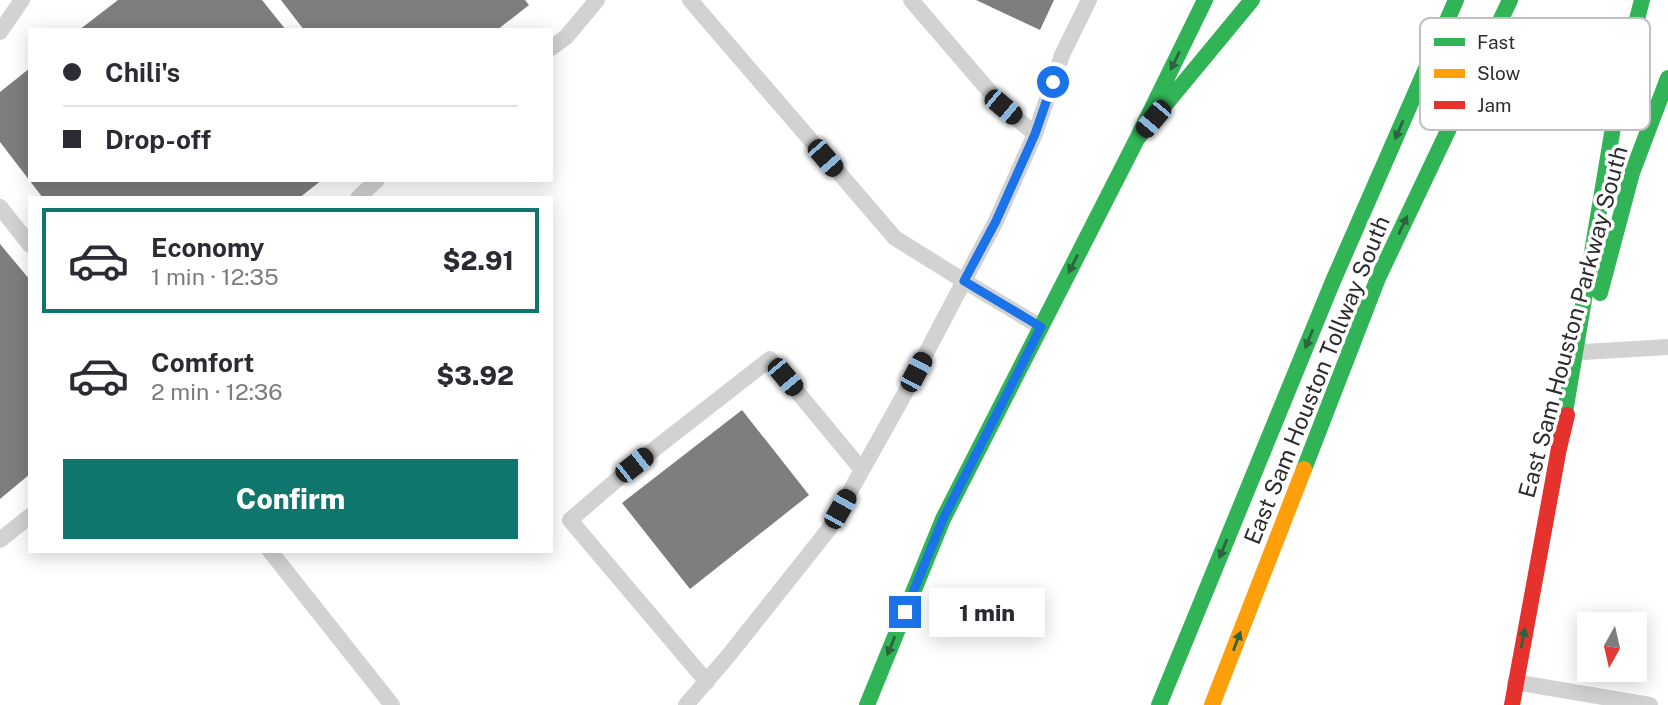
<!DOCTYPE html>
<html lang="en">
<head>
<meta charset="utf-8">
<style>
  body { margin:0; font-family:"Public Sans",sans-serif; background:#f2f2f3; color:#2b2b33; height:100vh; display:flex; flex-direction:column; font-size:26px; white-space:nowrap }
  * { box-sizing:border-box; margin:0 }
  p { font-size:23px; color:#7c7c81 }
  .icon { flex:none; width:38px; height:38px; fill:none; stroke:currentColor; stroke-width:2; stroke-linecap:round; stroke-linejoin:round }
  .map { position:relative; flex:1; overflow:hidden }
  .sheet { position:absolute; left:28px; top:196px; width:525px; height:357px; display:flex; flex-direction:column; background:#fff; border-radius:0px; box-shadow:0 4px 18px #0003 }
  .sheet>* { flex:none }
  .banner { position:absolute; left:28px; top:28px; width:525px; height:154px; border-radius:0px; box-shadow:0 4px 18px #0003; display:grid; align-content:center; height:154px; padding:0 35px; background:#fff }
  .needle { width:46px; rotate:188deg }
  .tools { position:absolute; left:1577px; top:612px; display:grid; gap:14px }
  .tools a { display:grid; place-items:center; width:70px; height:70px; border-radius:0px; background:#fff; box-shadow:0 4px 18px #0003; font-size:35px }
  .end { position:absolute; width:32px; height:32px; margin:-16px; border:9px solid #1a73e8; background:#fff; box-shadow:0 0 0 4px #fff }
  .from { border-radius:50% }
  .bubble { position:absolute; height:49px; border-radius:0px; background:#fff; box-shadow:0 4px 18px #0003; font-size:23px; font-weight:800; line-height:49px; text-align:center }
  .car { position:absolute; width:21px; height:42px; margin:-21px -10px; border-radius:9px; box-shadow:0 0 5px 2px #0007; background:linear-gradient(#222 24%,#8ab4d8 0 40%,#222 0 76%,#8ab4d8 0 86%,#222 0) }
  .banner b { display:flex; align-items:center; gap:24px; height:66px; font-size:26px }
  .banner b+b { border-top:2px solid #e1e1e2 }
  .banner i { width:18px; height:18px; background:#2b2b33 }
  ul { padding:12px 0 0; list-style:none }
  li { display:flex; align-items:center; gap:21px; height:105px; margin:0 14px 10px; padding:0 21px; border:4px solid transparent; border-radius:0px }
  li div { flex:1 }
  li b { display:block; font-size:26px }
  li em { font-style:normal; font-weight:800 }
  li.active { border-color:#0f766e }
  li>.icon { width:63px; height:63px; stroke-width:1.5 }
  .action { display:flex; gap:14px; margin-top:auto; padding:14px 35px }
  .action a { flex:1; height:80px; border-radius:0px; background:#0f766e; color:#fff; font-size:28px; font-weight:800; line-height:80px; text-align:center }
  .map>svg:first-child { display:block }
</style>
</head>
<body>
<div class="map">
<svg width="1668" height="705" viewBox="0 0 1668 705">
  <rect width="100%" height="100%" fill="#fff"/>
  <path fill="#7e7e7e" d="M118 0H262L286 30H79Z
    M281 0H525L529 5 497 30H304Z
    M976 0H1054L1040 30Z
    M30 68V180H322L299 198H43L0 142V92Z
    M0 244 30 280V474L0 499Z
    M742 410 809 495 690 589 622 503Z"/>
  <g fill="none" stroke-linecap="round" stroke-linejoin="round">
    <path stroke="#d2d2d2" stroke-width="16" d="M690 0 895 238 964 281 996 221 1035 134 1062 55 1089 0
      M911 0 1003 107 1035 134
      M0 32 22 0
      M551 48 566 37 597 0
      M358 198 377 180
      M0 207 30 245
      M1584 352 1668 347
      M0 540 30 516
      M270 551 392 705
      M707 682 570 520 634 465 770 359 862 470
      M1515 682 1650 705
      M686 705 729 655 829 529 904 395 964 281 1041 327"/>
    <path stroke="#30b455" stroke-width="16" d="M1137 139 1252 0
      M1600 293 1632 173 1668 78
      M1559 448 1621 80 1642 0
      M1304 469 1378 278 1510 0
      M867 705 943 519 1137 139 1205 0
      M1159 705 1333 281 1456 0"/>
    <path stroke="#ff9f0a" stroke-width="16" d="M1212 705 1304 469"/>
    <path stroke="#e5322d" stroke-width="16" d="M1512 705 1559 448 1567 415"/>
  </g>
  <defs><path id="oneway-solid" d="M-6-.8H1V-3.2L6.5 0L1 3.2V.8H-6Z" transform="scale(1.75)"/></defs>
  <g fill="#2e633d">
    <use href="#oneway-solid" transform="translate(1175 61) rotate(116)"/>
    <use href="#oneway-solid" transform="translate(1399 130) rotate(114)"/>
    <use href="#oneway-solid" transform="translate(1403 225) rotate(-65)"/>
    <use href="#oneway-solid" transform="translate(1073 264) rotate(117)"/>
    <use href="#oneway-solid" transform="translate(1309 339) rotate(112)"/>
    <use href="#oneway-solid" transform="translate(1223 549) rotate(112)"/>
    <use href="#oneway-solid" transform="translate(1523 638) rotate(-79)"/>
    <use href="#oneway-solid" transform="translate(1237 641) rotate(-69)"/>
    <use href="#oneway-solid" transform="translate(891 646) rotate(112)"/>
  </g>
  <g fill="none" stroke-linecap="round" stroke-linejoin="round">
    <path stroke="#1a73e8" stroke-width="9" d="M905 612 943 519 1041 327 964 281 996 221 1035 134 1053 82"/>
  </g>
  <g text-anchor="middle" stroke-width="7" stroke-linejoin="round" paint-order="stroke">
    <g font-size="23" fill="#2d2d2d" stroke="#fff">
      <text transform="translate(1573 322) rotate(-75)" y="8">East Sam Houston Parkway South</text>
      <text transform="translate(1317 380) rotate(-68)" y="8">East Sam Houston Tollway South</text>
    </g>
  </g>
  <rect x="1420" y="18" width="230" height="112" rx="10" fill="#fff" stroke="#c0c0c0" stroke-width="2"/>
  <rect x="1434" y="38" width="31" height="8" fill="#30b455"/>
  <rect x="1434" y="69" width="31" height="9" fill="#ff9f0a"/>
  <rect x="1434" y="101" width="31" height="8" fill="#e5322d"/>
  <g font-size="19" fill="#2d2d2d">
    <text x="1477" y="49">Fast</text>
    <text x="1477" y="80">Slow</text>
    <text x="1477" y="112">Jam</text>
  </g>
</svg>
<div class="tools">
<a><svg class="needle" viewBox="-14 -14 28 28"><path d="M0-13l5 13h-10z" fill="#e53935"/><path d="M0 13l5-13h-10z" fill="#7c7c81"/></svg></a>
</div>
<i class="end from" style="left:1053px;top:82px"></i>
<i class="end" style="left:905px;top:612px"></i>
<div class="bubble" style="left:929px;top:588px;width:116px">1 min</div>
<i class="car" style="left:1003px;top:107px;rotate:130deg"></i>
<i class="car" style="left:1153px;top:119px;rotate:220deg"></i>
<i class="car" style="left:825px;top:158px;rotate:139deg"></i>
<i class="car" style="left:916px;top:372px;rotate:28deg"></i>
<i class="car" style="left:785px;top:377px;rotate:140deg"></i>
<i class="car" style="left:634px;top:465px;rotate:52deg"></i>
<i class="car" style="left:840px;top:509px;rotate:29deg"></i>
<div class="banner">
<b><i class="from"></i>Chili's</b>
<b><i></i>Drop-off</b>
</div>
<section class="sheet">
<ul>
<li class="active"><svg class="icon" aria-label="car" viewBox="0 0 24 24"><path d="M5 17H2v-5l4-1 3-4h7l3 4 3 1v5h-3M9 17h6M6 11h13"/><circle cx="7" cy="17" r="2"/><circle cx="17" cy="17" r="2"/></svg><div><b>Economy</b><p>1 min · 12:35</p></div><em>$2.91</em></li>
<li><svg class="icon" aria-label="car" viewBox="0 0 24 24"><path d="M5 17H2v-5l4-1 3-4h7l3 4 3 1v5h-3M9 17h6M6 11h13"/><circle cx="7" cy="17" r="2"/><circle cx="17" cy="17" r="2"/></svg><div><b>Comfort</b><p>2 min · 12:36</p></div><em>$3.92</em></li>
</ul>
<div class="action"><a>Confirm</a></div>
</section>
</div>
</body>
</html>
